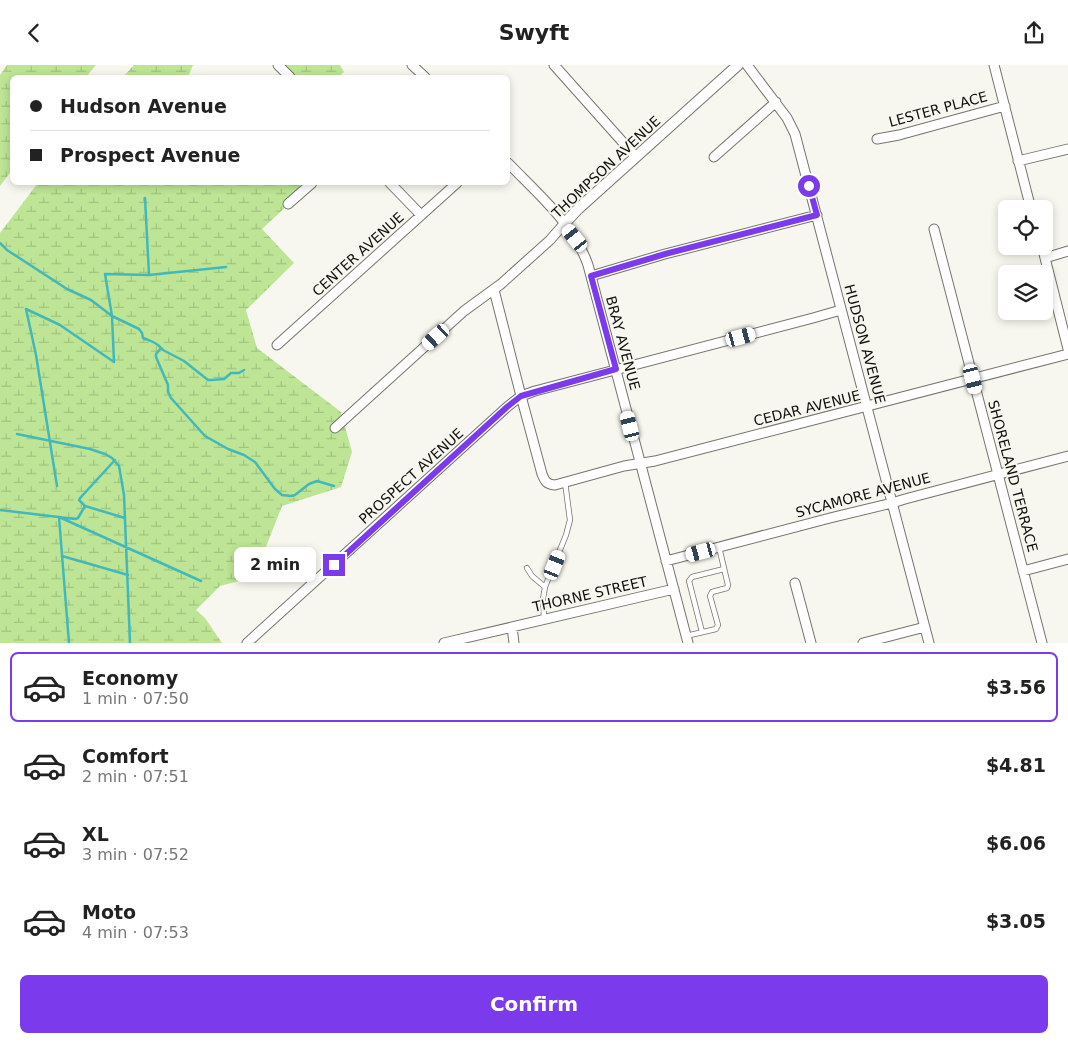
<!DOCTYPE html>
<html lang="en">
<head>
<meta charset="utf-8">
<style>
  body { margin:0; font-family:"DejaVu Sans",sans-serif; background:#f6f6f6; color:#222; height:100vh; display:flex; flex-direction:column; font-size:19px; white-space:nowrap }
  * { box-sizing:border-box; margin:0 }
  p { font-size:16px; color:#767676 }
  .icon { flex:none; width:28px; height:28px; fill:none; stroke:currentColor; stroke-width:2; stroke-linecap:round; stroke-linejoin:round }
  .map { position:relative; height:578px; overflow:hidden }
  .drawer { display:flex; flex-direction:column; background:#fff; flex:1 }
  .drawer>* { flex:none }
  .hud { position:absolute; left:10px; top:10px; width:500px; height:110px; border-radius:8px; box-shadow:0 2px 8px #0003; display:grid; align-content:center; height:110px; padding:0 20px; background:#fff }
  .tools { position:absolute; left:998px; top:135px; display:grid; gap:10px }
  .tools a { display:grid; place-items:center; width:55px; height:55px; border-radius:8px; background:#fff; box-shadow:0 2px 8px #0003; font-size:25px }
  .end { position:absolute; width:22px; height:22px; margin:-11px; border:6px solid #7c3aed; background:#fff; box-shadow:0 0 0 2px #fff }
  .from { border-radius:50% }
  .bubble { position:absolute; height:35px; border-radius:8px; background:#fff; box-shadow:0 2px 8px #0003; font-size:16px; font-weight:700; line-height:35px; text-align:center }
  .car { position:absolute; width:15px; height:30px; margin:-15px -8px; border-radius:6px; box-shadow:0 0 4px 1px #0007; background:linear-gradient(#fff 24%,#345 0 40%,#fff 0 76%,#345 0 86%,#fff 0) }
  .hud b { display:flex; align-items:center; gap:18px; height:48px; font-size:19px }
  .hud b+b { border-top:1px solid #e0e0e0 }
  .hud i { width:12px; height:12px; background:#222 }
  ul { padding:9px 0 0; list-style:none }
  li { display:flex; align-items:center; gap:15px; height:70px; margin:0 10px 8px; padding:0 10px; border:2px solid transparent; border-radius:8px }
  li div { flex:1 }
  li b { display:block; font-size:19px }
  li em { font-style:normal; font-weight:700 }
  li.active { border-color:#7c3aed }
  li>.icon { width:45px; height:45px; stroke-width:1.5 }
  .button { display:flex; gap:10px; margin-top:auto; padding:10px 20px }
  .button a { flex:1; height:58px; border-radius:8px; background:#7c3aed; color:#fff; font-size:20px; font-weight:700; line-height:58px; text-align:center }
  header { display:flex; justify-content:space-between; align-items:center; height:65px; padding:0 20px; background:#fff; font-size:22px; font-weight:700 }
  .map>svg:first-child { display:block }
</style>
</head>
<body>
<header><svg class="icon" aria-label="back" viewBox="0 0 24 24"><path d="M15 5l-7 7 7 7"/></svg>Swyft<svg class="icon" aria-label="share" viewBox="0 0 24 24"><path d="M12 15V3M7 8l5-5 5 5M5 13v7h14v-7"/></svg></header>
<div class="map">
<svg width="1068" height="578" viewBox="0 0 1068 578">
  <defs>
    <pattern id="wetland-marsh" width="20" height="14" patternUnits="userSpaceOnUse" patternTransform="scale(1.25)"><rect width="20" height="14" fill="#bde595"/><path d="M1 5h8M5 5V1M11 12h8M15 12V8" fill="none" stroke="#a1c37f"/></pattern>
  </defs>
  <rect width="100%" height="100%" fill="#f8f7ef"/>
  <path fill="url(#wetland-marsh)" d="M7 0H96L86 12H12V105L0 121V10Z
    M134 0H193L188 12H123Z
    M274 0H340L344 7 338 12H286Z
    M38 118H298L304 125 262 164 294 198 246 245 257 283 341 347 352 387 341 422 282 441 254 512 220 521 196 545 205 553 222 578H0V168Z"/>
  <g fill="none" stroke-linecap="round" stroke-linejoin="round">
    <path stroke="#43b8ba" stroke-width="2.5" d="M145 133 149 210
      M0 178 7 185 67 224 91 235 112 251 139 264 142 268 143 273C150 276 155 276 161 283L156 289V292L168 320V327L171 333 205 371 228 384 244 390 255 397 275 424 282 430 291 431 295 430 309 419 317 416 334 421
      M161 283 163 285 184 296 208 315H211L224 314 231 308H239L244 305
      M17 369 90 384 105 389 112 393 119 401 124 430 130 578
      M115 395 81 432 79 435 85 441 125 453
      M57 421 36 290 26 244 60 260 114 297 112 251 105 209 149 210 226 202
      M0 445 75 454 78 453 85 441
      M62 491 128 510
      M69 578 59 452 201 516"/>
    <defs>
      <path id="service" d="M527 503 532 511 545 522
        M544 554 543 534 545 522 566 470 570 455 565 417
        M702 567 689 516 692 512 724 504
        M686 571 716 564 718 560 710 531 712 527 727 523 728 520 719 482"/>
      <path id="minor" d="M278 0 290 12
        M412 0 425 12
        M554 0 636 92
        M747 0 787 53 795 69 929 578
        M994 0 1031 144
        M877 74 899 70 1005 41
        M714 92 776 37
        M1018 96 1068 84
        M508 98C537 128 574 159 588 200L688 578
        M390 118 421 150
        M288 139 312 118
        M934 164 1042 578
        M1042 181 1068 284
        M1045 193 1068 186
        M591 211 665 189 817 150
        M494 225 521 331 542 409C545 416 546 419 555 420L624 401 655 396 1068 289
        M277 280 457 118
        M335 363 464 246 501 219 550 175 564 159
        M666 496 830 453 892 438 905 434 1068 391
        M1023 506 1068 494
        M795 518 811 578
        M512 562 514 578
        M247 578 507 342 521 331 535 326 813 253 841 245
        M444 578 674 524
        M863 578 925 562"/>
      <path id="tertiary" d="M564 159 578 144 738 0"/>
    </defs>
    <use href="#service" stroke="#75746d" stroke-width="6"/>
    <use href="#minor" stroke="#75746d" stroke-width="11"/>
    <use href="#tertiary" stroke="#75746d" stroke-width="12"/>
    <use href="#service" stroke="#fff" stroke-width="4.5"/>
    <use href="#minor" stroke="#fff" stroke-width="9"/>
    <use href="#tertiary" stroke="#fff" stroke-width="10"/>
  </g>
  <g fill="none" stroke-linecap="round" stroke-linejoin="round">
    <path stroke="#7c3aed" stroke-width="6" d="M334 500 507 342 521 331 616 304 591 211 665 189 817 150 809 121"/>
  </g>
  <g text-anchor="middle" stroke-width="4" stroke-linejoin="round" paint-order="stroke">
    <g font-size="14" fill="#0f0f0c" stroke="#f8f7ef">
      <text transform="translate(938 44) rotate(-15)" y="5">LESTER PLACE</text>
      <text transform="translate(606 102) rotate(-43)" y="5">THOMPSON AVENUE</text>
      <text transform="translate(358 189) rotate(-42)" y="5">CENTER AVENUE</text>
      <text transform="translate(623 278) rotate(75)" y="5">BRAY AVENUE</text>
      <text transform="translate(865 279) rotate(75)" y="5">HUDSON AVENUE</text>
      <text transform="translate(807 343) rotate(-14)" y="5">CEDAR AVENUE</text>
      <text transform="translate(411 411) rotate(-42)" y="5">PROSPECT AVENUE</text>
      <text transform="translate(1013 411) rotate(75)" y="5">SHORELAND TERRACE</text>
      <text transform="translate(863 430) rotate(-15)" y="5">SYCAMORE AVENUE</text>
      <text transform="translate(590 529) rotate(-13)" y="5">THORNE STREET</text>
    </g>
  </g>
</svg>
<div class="tools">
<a><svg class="icon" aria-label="locate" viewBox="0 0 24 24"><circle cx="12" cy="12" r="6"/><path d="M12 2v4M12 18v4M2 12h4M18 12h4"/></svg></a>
<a><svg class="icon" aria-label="layers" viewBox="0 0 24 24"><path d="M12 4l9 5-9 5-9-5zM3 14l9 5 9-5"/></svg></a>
</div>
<i class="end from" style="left:809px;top:121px"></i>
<i class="end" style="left:334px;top:500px"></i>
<div class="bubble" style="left:234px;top:482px;width:82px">2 min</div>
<i class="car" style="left:575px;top:173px;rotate:321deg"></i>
<i class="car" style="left:436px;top:272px;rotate:228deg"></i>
<i class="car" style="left:741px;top:272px;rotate:75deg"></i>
<i class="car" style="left:973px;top:314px;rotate:166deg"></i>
<i class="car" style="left:630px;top:361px;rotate:346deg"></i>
<i class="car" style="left:701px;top:487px;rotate:255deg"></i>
<i class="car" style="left:555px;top:500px;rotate:22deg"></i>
<div class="hud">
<b><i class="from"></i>Hudson Avenue</b>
<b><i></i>Prospect Avenue</b>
</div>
</div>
<section class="drawer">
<ul>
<li class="active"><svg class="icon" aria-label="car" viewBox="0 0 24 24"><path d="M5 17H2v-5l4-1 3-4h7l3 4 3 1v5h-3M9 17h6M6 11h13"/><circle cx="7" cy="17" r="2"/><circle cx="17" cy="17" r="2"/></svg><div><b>Economy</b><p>1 min · 07:50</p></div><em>$3.56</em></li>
<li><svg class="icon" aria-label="car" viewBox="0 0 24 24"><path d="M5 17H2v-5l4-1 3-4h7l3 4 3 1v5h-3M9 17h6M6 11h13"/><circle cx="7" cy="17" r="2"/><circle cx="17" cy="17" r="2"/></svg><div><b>Comfort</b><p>2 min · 07:51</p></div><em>$4.81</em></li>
<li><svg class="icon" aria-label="car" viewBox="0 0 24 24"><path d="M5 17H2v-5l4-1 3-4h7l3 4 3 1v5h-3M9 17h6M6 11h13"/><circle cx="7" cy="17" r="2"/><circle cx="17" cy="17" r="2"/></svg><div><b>XL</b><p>3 min · 07:52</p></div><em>$6.06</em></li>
<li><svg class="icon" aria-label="car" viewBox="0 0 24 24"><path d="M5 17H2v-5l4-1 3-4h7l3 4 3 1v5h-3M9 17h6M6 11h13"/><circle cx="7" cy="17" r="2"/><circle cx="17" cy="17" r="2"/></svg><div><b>Moto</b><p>4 min · 07:53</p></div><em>$3.05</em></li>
</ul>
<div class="button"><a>Confirm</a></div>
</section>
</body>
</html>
